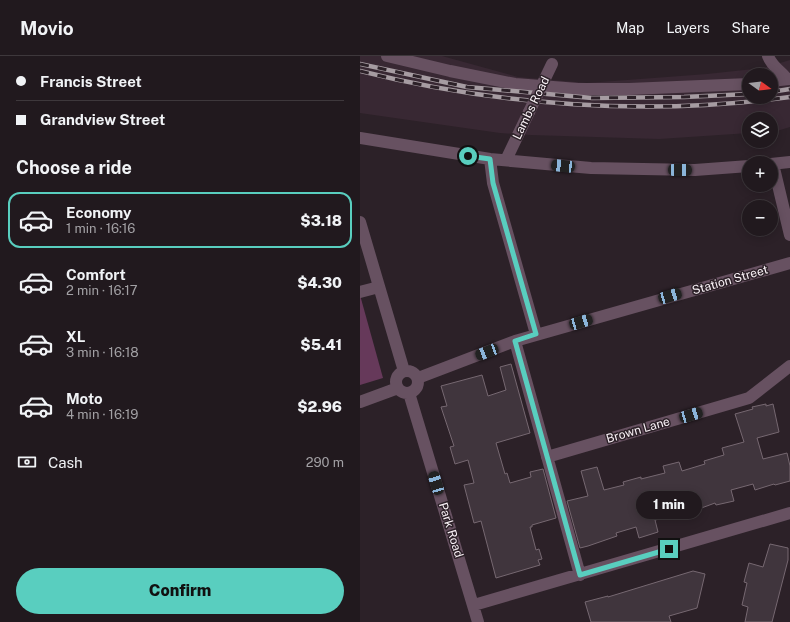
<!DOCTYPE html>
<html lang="en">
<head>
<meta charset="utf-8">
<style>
  body { margin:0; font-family:"Public Sans",sans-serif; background:#292227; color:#f1f3f6; height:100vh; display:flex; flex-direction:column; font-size:15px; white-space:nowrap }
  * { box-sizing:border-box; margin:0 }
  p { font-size:13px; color:#a2a0a4 }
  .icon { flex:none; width:22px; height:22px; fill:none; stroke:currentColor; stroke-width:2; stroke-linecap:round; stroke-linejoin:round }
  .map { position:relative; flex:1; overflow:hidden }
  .panel { display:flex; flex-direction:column; background:#21191e; width:360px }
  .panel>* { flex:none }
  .hud { display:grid; align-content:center; height:88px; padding:0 16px; background:#21191e }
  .needle { width:26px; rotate:105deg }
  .fabs { position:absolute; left:382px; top:12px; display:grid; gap:8px }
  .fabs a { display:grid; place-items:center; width:36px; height:36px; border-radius:50%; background:#21191e; box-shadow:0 2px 10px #0003,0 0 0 1px #3e383c; font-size:20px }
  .end { position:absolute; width:18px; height:18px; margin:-9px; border:5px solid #59cebf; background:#111; box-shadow:0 0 0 2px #111 }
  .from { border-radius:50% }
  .bubble { position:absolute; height:28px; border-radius:14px; background:#21191e; box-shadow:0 2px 10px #0003,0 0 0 1px #3e383c; font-size:13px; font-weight:800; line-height:28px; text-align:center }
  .car { position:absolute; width:12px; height:24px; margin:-12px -6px; border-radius:5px; box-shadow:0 0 3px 1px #0007; background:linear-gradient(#222 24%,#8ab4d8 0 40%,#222 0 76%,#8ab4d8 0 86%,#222 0) }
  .hud b { display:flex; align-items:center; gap:14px; height:38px; font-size:15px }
  .hud b+b { border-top:1px solid #3e383c }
  .hud i { width:10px; height:10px; background:#f1f3f6 }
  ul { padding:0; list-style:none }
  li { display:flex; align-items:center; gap:12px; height:56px; margin:0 8px 6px; padding:0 8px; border:2px solid transparent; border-radius:12px }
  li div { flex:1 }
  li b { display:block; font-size:15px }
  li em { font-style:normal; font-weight:800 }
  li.active { border-color:#59cebf }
  li>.icon { width:36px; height:36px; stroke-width:1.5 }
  h2 { padding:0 16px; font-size:18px; line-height:48px }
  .pay { display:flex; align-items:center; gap:10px; height:44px; padding:0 16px; font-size:15px }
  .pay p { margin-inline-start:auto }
  .action { display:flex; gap:8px; margin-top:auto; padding:8px 16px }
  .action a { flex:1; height:46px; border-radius:24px; background:#59cebf; color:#111; font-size:16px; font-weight:800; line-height:46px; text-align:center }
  header { display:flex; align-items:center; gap:24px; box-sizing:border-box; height:56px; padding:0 20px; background:#21191e; border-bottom:1px solid #3e383c }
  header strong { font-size:19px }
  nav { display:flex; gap:22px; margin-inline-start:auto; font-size:14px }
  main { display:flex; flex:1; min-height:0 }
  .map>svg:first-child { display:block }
</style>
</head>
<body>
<header>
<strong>Movio</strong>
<nav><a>Map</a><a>Layers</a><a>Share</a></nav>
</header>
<main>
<section class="panel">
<div class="hud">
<b><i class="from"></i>Francis Street</b>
<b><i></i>Grandview Street</b>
</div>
<h2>Choose a ride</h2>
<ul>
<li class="active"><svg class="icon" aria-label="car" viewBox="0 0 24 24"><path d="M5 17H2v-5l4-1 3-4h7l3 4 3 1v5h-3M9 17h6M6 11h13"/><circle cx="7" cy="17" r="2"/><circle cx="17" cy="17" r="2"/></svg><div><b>Economy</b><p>1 min · 16:16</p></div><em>$3.18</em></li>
<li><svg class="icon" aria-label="car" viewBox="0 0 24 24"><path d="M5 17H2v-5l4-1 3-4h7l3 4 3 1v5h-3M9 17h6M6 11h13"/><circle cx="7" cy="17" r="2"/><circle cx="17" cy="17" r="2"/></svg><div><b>Comfort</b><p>2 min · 16:17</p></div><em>$4.30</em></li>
<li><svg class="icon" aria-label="car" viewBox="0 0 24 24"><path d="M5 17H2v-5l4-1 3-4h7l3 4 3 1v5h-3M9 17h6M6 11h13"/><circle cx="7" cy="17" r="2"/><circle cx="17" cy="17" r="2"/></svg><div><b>XL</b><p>3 min · 16:18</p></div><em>$5.41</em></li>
<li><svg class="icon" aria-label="car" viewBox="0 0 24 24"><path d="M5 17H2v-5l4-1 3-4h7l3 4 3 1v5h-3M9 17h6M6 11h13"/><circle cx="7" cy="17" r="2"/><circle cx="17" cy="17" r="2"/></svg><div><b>Moto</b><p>4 min · 16:19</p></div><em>$2.96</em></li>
</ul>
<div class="pay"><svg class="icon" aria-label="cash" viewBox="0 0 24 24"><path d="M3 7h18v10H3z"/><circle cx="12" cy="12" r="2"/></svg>Cash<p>290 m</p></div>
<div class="action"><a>Confirm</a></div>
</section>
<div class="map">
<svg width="430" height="566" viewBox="0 0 430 566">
  <rect width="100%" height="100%" fill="#2c2128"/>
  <path fill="#382833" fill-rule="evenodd" d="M0 0H82L158 21 227 27 347 18 403 12 430 4V71L417 75H411V63H389V77L299 83 171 79 140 77 0 57ZM389 19H411V41H389Z"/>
  <path fill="#66395a" d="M0 239 23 322 0 329Z"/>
  <path fill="#40353d" stroke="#766871" d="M151 308 170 377 136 387 145 418 147 417 150 427 171 421 170 416 183 413 196 462 172 469V471H170L176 494 179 493 182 503 178 504 180 509 136 522 121 465 114 467 104 429 114 427 108 404 95 408 90 391 94 390 81 351 87 350 81 330 122 319 128 340 146 334 140 311Z
    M406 348V350L413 348 419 376 397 382 403 403 427 397 430 410V425L415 429 414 428 395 434 393 428 371 434 374 445 356 449 355 447 336 454 314 458V460L295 464 298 476 279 482 276 471 256 477 257 480 228 490 220 492 207 445 228 440 221 415 237 411 244 434 264 429 263 426 281 421V423L305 417 303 410 319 406 322 415 345 408 344 405 364 399 362 392 384 386 375 358 393 353 392 351Z
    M410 488 428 492V504L412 566H385L388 551 382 549 387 527 384 526 389 507 403 511Z
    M333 515 345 518 337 552 309 560 311 566H231L225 546 248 540V541Z"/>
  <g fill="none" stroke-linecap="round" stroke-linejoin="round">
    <path stroke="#675161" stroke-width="12" d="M27 0 90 15 155 28 218 33H269L389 28
      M408 0C412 11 421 15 427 23
      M411 25 430 23
      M0 82 130 103 231 112 335 114 389 110
      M130 103 133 127 176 278
      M146 104 169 56
      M411 108 430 106
      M413 108 430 179
      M0 166 44 315
      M0 236 19 231
      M155 285 220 519
      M36 326a11 11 0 1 1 22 0a11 11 0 1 1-22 0Z
      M58 322 155 285 430 207
      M49 337 118 566
      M0 346 38 332
      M187 401 389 342 430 310
      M114 549 430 457"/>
    <defs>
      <path id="rail" d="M0 8 107 31 232 42 324 41 389 38
        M0 15C138 50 289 60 430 41
        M411 36 430 33"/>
    </defs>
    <use href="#rail" stroke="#a69ca2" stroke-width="4.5"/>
    <use href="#rail" stroke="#2c2128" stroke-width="3" stroke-dasharray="9" stroke-linecap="butt"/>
    <path stroke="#675161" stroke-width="12" d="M169 56 192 8"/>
  </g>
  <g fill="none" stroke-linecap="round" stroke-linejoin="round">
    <path stroke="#59cebf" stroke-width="5" d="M108 100 130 103 133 127 176 278 155 285 220 519 309 493"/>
  </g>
  <g text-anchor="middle" stroke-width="3" stroke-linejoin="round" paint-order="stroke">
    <g font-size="12" fill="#faf2f7" stroke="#2c2128">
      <text transform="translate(171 52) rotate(-64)" y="4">Lambs Road</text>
      <text transform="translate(370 224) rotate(-16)" y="4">Station Street</text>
      <text transform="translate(278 374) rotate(-16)" y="4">Brown Lane</text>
      <text transform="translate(91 474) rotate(73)" y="4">Park Road</text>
    </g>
  </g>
</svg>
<div class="fabs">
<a><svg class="needle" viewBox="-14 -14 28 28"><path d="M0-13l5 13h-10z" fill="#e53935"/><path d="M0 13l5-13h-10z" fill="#a2a0a4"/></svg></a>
<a><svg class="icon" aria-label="layers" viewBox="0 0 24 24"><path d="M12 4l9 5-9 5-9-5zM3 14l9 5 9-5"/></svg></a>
<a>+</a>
<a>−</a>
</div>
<i class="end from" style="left:108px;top:100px"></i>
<i class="end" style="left:309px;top:493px"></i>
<div class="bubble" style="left:276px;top:435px;width:66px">1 min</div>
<i class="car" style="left:203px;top:110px;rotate:276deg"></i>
<i class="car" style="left:320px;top:114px;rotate:91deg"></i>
<i class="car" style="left:310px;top:240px;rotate:74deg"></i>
<i class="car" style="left:221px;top:266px;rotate:74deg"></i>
<i class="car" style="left:127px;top:296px;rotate:249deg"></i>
<i class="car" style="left:331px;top:359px;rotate:74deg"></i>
<i class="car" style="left:76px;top:427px;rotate:343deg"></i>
</div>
</main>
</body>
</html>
